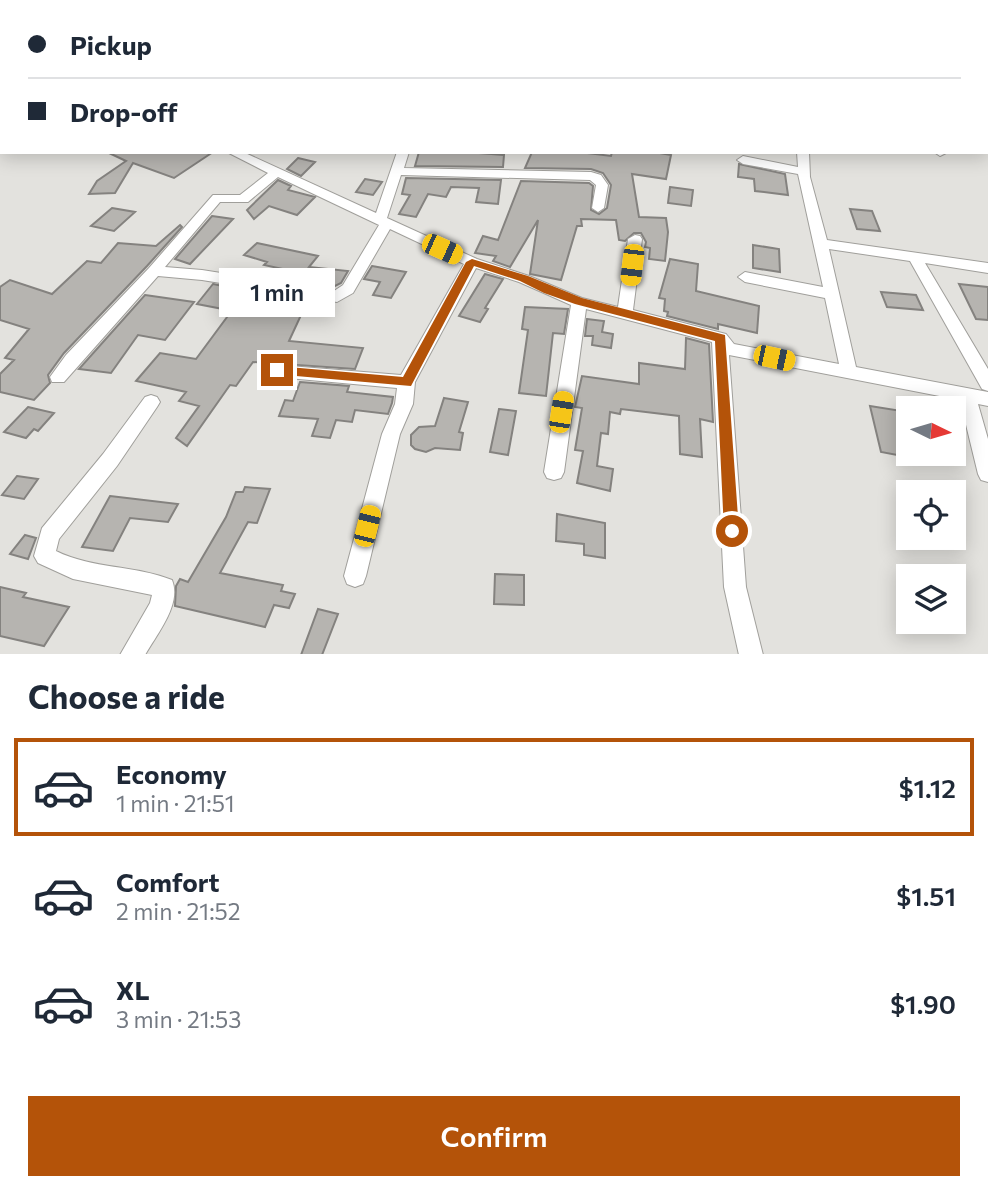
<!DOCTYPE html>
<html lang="en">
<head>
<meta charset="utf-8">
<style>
  body { margin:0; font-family:Commissioner,sans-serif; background:#f2f2f3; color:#1f2937; height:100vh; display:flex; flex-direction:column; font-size:26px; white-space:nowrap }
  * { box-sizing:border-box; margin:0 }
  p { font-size:23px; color:#747a83 }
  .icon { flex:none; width:38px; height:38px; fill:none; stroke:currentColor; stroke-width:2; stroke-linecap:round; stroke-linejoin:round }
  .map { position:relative; height:654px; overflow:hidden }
  .drawer { display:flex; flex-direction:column; background:#fff; flex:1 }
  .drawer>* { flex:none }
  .hud { position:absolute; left:0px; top:0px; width:989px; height:154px; box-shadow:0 4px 18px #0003; display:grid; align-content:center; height:154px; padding:0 28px; background:#fff }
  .needle { width:46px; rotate:95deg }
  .tools { position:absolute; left:896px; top:396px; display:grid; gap:14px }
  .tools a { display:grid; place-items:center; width:70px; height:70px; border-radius:0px; background:#fff; box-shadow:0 4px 18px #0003; font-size:35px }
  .end { position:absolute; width:32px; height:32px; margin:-16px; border:9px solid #b45309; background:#fff; box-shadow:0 0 0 4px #fff }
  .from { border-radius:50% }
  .bubble { position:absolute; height:49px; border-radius:0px; background:#fff; box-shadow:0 4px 18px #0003; font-size:23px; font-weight:600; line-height:49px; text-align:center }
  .car { position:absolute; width:21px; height:42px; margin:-21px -10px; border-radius:9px; box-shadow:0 0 5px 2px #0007; background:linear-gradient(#f5c518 24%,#345 0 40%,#f5c518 0 76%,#345 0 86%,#f5c518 0) }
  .hud b { display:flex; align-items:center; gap:24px; height:66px; font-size:26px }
  .hud b+b { border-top:2px solid #e0e1e3 }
  .hud i { width:18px; height:18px; background:#1f2937 }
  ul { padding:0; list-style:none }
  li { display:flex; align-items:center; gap:21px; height:98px; margin:0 14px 10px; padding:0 14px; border:4px solid transparent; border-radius:0px }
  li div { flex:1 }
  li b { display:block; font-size:26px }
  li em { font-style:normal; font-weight:600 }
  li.current { border-color:#b45309 }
  li>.icon { width:63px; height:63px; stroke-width:1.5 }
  h2 { padding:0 28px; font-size:32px; line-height:84px }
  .button { display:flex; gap:14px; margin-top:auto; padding:14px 28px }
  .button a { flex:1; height:80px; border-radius:0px; background:#b45309; color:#fff; font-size:28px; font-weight:600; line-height:80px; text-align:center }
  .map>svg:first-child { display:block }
</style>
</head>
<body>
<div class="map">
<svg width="988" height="655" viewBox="0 0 988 655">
  <rect width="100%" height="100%" fill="#e3e2de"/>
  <path fill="#b6b4b0" stroke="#84827f" stroke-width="2" d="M107 152H213L174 178 133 163 115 193 89 194 97 181 126 161Z
    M419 152H466L504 155 503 167 415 166Z
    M532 152H579L611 156 612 152H654L671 155 666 179 632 174 639 217 666 218 668 232 665 261 649 259 650 248 645 247 646 242 641 233H634L625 241 619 240 616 220 581 219 582 226H577L561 280 530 274 538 220 510 267 493 261 496 256 475 253 483 236 498 240 521 181 589 183 593 186 591 210 599 214 607 208 611 185 603 173 591 169 525 168Z
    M298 158 315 162 301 176 287 169Z
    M739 164 785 174 788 195 755 191 754 179 738 177Z
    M406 178 501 180 498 204 476 202 479 188 451 187 446 197 428 194 416 217 399 214 410 195 402 194Z
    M365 179 382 182 373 195 356 192Z
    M278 180 291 186 288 190 315 197 297 215 269 206 254 219 247 210Z
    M670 187 693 190 691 206 668 203Z
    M112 208 135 212 114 231 91 226Z
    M850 209 872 211 880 231 857 229Z
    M212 216 233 219 190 264 175 259Z
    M180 225 182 227 147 266 64 353 48 375 50 383 34 400 0 392V374L14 360 5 358 29 329 0 320V287L10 280 52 294 87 261 101 263 118 243 156 246Z
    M257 243 318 256 309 267 348 271 341 283 335 286 281 280 287 270 264 265 267 262 244 255Z
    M753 245 779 249 780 272 753 268Z
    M670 259 698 264 696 291 759 306 757 333 718 324V329L667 316 668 312 664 311 665 299 659 298Z
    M372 266 406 272 391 298 373 295 380 282 364 279Z
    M485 274 503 279 485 308 488 309 480 322 459 316Z
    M213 284 233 288 229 292 270 301 273 294 308 300 289 341 363 348 355 369 253 362 236 386 230 385 187 446 176 438 199 406 179 401 186 392 136 381 160 353 196 359 230 313 227 312 228 310 197 304Z
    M959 284 988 287V320L976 319Z
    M881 292 916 295 923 310 887 307Z
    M145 295 194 302 165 340 138 335 111 373 79 369Z
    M525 307 568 309 564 334 553 333 546 396 519 393 528 330 522 329Z
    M587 319 604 321 602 332 613 334 611 348 592 345 593 336H585Z
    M686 338 709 344 713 422 700 419 702 457 680 454 679 416 621 409 620 414 610 412 608 434 601 433 597 466 613 469 610 491 577 483 583 451 575 450 582 408 575 407 582 376 639 384V363L685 369Z
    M300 382 349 386 347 392 393 397 392 403 388 414 355 410 352 422 336 420 330 438 312 436 318 419 279 416 285 400 293 401Z
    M444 398 468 402 459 432 463 433 460 450 435 448 426 452 415 449 411 445V435L419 427 435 426Z
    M870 406 908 412V457L881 452Z
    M28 407 54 413 38 431 34 429 26 438 4 432Z
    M499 409 516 411 508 455 490 452Z
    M17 476 38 479 24 499 2 495Z
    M245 487 270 489 257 523 248 522 220 573 283 585 281 591 295 594 289 608 274 605 265 627 175 606 176 586 180 579 188 582 226 517 236 492H243Z
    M110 496 178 504 168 522 130 518 113 551 82 547Z
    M557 514 605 523V558L584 555V544L556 541Z
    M25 535 36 538 28 559 10 554Z
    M495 574 524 575V605L494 604Z
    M0 587 26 593 23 597 69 607 44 646 0 636Z
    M318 609 338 614 322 655H301Z"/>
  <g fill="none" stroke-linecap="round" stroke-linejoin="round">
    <defs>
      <path id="street" d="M355 0H373L375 2H353Z
        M547 0H555L546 2Z
        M560 0H568L569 2H561Z
        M696 0 713 2H697Z
        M0 44H2V50H0Z
        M987 54H988V60H987Z
        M987 79H988V85H987Z
        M0 90H2V97H0Z
        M227 152H243L376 213 397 152H409L404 168 591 172 601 175 608 185 604 208 598 212 592 208 596 185 590 180 401 175 387 218 477 259 529 276 582 298 618 307 628 239 635 235 640 236 642 239 633 310 726 334 734 344 839 364 825 298 745 282 738 277 745 272 823 287 798 174 743 164 737 160 743 156 798 167 797 152H809L810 177 827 240 988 263V273L925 263 988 369V391L982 389 910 261 829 249 856 367 988 392V406L978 404 988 439V482L981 480 978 474 960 400 729 355 746 587 763 655H739L724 587 712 342 586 309 564 472 561 478 554 480 547 478 544 472 571 305 519 282 476 268 415 382 413 404 400 434 366 576 363 584 355 587 347 584 344 576 382 434 395 404 397 388 277 377 271 376 269 371 271 366 277 365 401 375 464 264 390 229 353 293 337 302 202 280 158 276 64 382H52L50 377 66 355 149 268 213 195H240L268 173ZM278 177 379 225 343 285 334 291 202 270 165 267 220 202H248Z
        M934 152H946V153L940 156Z
        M151 395 157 397 160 402 157 407 117 466 59 539 56 551C92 569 135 565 172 580 182 604 157 634 145 655H120L150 603 152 595 73 579 38 563 34 556 42 528 103 454 145 397Z"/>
    </defs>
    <use href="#street" stroke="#a09f9b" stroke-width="2"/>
    <use href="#street" fill="#fff" fill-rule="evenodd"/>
  </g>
  <path fill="#b45309" d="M472 259 528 276 582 298 725 335 739 531 737 536H727L724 531 715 341 575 304 544 293 520 281 474 266 411 386 273 374 271 370 277 366 403 377 466 262Z"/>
</svg>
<div class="tools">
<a><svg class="needle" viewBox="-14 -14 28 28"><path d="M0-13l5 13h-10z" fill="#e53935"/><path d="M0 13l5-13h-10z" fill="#747a83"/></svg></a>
<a><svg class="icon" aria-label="locate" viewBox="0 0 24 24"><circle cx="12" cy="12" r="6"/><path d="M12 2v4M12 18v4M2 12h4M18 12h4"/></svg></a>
<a><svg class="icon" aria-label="layers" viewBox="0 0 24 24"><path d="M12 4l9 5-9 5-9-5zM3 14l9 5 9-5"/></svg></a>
</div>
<i class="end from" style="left:732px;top:531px"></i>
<i class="end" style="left:277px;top:370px"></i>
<div class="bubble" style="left:219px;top:268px;width:116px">1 min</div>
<i class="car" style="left:442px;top:249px;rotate:114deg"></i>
<i class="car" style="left:632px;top:265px;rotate:187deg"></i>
<i class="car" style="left:774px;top:358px;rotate:102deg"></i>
<i class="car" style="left:561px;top:412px;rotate:9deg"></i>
<i class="car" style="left:367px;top:526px;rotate:14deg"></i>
<div class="hud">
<b><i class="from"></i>Pickup</b>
<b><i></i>Drop-off</b>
</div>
</div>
<section class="drawer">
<h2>Choose a ride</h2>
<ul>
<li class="current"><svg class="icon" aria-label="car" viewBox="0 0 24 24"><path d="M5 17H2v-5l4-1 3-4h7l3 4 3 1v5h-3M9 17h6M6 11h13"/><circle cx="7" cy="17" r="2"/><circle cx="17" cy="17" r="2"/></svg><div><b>Economy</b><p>1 min · 21:51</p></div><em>$1.12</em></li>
<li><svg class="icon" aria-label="car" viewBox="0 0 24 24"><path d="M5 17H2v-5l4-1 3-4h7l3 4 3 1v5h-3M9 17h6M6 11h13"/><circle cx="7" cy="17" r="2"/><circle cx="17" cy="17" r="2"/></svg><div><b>Comfort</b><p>2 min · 21:52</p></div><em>$1.51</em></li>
<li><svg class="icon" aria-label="car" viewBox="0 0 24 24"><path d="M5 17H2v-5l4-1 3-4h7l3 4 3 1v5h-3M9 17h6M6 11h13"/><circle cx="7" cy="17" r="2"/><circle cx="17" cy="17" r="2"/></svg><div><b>XL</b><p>3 min · 21:53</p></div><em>$1.90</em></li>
</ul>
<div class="button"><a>Confirm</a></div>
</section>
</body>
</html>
